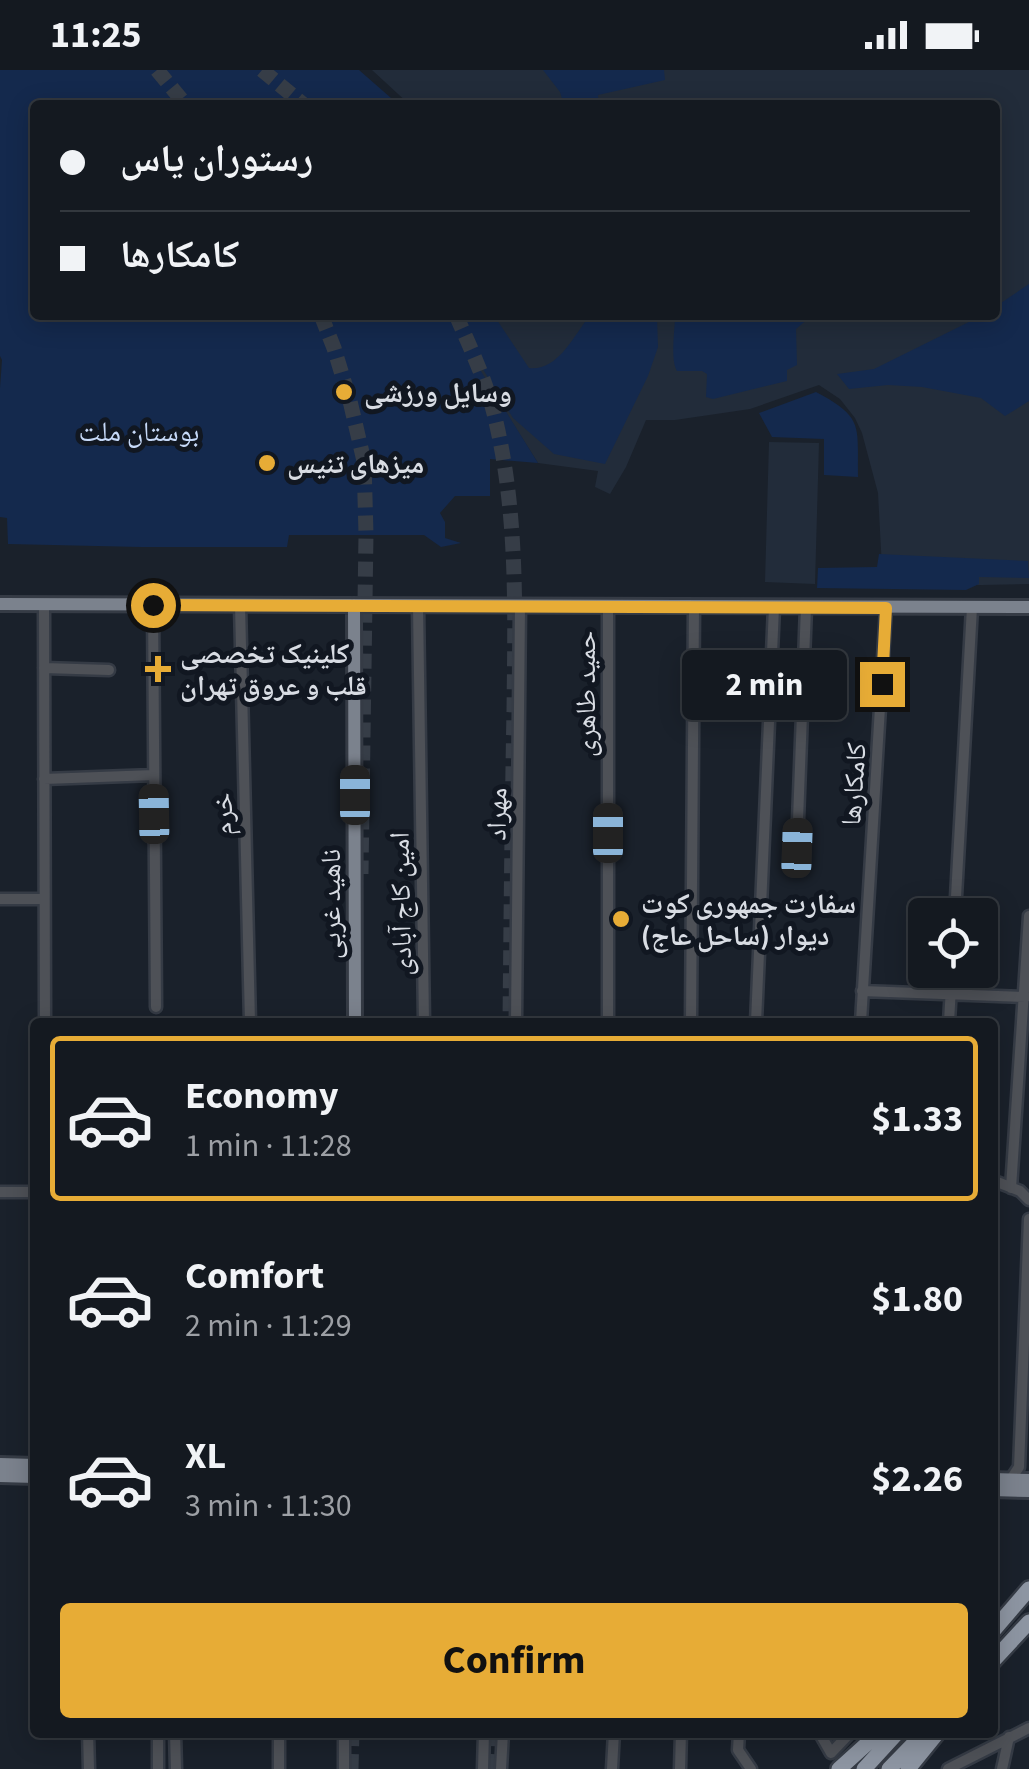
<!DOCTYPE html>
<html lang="en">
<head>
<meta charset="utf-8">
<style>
  body { margin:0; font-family:"Source Sans 3","Noto Naskh Arabic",sans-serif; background:#1d2229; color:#f1f3f6; height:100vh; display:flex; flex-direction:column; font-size:38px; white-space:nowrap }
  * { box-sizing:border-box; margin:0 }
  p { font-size:32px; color:#9da0a5 }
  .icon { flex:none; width:55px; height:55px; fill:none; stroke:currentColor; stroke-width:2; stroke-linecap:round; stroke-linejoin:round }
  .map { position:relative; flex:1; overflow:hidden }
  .panel { position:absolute; left:30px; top:948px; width:968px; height:720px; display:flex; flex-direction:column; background:#141920; border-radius:10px; box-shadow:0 5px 25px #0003,0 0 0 2px #33383e }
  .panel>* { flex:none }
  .guide { position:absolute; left:30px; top:30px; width:970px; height:220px; border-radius:10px; box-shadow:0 5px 25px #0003,0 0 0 2px #33383e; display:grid; align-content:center; height:220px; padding:0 30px; background:#141920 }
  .fabs { position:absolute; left:908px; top:828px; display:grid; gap:20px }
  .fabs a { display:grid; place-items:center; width:90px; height:90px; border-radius:10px; background:#141920; box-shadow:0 5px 25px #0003,0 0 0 2px #33383e; font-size:50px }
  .end { position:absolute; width:45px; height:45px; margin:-22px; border:12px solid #e7ac36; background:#111; box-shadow:0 0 0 5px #111 }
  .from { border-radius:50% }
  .bubble { position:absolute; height:70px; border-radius:10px; background:#141920; box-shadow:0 5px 25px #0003,0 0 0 2px #33383e; font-size:32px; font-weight:700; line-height:70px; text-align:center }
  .car { position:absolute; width:30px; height:60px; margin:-30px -15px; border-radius:12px; box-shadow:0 0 8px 2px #0007; background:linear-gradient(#222 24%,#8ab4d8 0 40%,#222 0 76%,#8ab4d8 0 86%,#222 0) }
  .guide b { display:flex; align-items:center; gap:35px; height:95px; font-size:38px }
  .guide b+b { border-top:2px solid #33383e }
  .guide i { width:25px; height:25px; background:#f1f3f6 }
  ul { padding:18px 0 0; list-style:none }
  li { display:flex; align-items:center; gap:30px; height:165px; margin:0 20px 15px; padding:0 10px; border:5px solid transparent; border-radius:10px }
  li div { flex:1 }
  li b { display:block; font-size:38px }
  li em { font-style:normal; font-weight:700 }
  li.active { border-color:#e7ac36 }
  li>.icon { width:90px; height:90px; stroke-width:1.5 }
  .cta { display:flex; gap:20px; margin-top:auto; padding:20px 30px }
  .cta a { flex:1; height:115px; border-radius:10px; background:#e7ac36; color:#111; font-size:40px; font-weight:700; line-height:115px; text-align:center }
  .status { display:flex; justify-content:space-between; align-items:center; height:70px; padding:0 50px; background:#141920; direction:ltr }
  .status svg { height:28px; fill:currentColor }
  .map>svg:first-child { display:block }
</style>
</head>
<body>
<div class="status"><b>11:25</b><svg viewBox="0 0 49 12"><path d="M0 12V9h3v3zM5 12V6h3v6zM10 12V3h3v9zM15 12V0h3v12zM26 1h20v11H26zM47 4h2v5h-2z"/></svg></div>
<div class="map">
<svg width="1029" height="1699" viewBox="0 0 1029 1699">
  <rect width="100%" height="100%" fill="#1a212b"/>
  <path fill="#222c3a" d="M372 0H1029V514L883 517 878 423 862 363 855 348 840 329 819 315 750 339 675 350H646L626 397 610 424 595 417 598 401 538 393 470 286 462 245H995V35H410Z
    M769 372 819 373 815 514 765 512Z"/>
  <path fill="#14294d" d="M0 0H359L399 35H35V245H497V250L529 298C556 301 571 271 585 252L657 247 658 277 648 306 605 394 554 384 513 348 481 296 474 290 538 393 490 389V426H455L440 443 445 452V468L461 473 441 477 424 465H289L287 477H141L8 474 7 448 0 447V318L2 290 0 286Z
    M543 0H664L665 10 598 25 599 35H564L560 22Z
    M1029 214V331L1005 346 981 328 922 317 888 315 849 319 837 304 874 299 983 245H995V237Z
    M675 245H754L768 251 783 245H816L809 248 796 259 797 295 787 300V311L713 329 706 327 707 304 702 301H677C670 289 675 261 675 245Z
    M816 322C865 348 857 356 858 407L824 405V369L772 367 759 343Z
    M879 484 1028 491 1029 508 979 507V514L966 520 817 518 818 498 877 497Z"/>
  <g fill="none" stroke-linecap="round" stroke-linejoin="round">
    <path stroke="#363d47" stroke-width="15" stroke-dasharray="15 8" stroke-linecap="butt" d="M157 0 186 35
      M262 0 304 35
      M321 245 334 278 350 331 364 391 366 464 361 804
      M456 245C471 279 488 315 496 352 518 446 515 544 514 640 512 744 511 848 510 952
      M351 1699 352 1662
      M491 1699 493 1662"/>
    <defs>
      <path id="minor" d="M44 535 45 952
        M153 535 156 937
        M240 535 250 952
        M418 535 424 952
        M608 536V952
        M44 598 109 600
        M44 709 154 705
        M797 777 806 537
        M0 829H44
        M955 845 972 537
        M862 921 1026 927
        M516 952 520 536
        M691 952 694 536
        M756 952 774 537
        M861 952 886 538
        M949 952 952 900
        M992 1110 1020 1121 1029 1130
        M1011 1118 1029 846
        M0 1122H35
        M1011 1409 1019 1397 1029 1149
        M88 1662 89 1699
        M158 1662V1699
        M175 1662 176 1699
        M279 1662V1699
        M344 1662V1699
        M739 1662 738 1680 751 1699
        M819 1662 831 1683 851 1662
        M483 1699 484 1662
        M501 1699 503 1662
        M612 1699 614 1662
        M680 1699 681 1662
        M948 1699 1029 1658
        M1002 1699 1009 1667"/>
      <path id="major" d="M0 534 1029 537
        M354 535 355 952
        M0 1394 35 1395
        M0 1406 35 1407
        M992 1409 1029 1410
        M992 1420 1029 1421"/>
      <path id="highway" d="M992 1562 1029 1519
        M992 1592 1029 1552
        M839 1699 880 1662
        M864 1699 898 1662
        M889 1699 925 1662
        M908 1699 938 1662"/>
    </defs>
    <use href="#minor" stroke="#353b45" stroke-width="15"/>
    <use href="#major" stroke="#353b45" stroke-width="18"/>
    <use href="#highway" stroke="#353b45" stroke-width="20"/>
    <use href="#minor" stroke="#4e5157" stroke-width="10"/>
    <use href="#major" stroke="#7b828d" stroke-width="12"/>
    <use href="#highway" stroke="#8d95a2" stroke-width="15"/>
  </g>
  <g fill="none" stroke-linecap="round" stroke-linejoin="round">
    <path stroke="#e7ac36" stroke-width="12" d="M153 535 886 538 882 614"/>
  </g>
  <g fill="#e7ac36" stroke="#111721" stroke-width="4">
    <circle cx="344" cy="322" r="10"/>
    <circle cx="267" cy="393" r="10"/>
    <path d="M153 584h10v10h10v10h-10v10h-10v-10h-10v-10h10z"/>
    <circle cx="621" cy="849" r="10"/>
  </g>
  <g text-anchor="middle" stroke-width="10" stroke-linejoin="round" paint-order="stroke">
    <g font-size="28" font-weight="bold" fill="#d8dce3" stroke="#111721" text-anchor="start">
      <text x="364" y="332">وسایل ورزشی</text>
      <text x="287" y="403">میزهای تنیس</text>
      <text x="180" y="593">کلینیک تخصصی<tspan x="180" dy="32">قلب و عروق تهران</tspan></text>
      <text x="641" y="843">سفارت جمهوری کوت<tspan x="641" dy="32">دیوار (ساحل عاج)</tspan></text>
    </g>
    <g font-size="28" fill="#c6d9f8" stroke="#111721">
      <text x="139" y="371">بوستان ملت</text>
    </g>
    <g font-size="28" fill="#d8dce3" stroke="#111721">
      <text transform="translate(585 624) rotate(-90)" y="10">حمید طاهری</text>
      <text transform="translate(853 714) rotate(-86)" y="10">کامکارها</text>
      <text transform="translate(222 744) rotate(-91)" y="10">خرم</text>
      <text transform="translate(496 744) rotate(-89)" y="10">مهراد</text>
      <text transform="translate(330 834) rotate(-90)" y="10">ناهید غربی</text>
      <text transform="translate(400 834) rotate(-91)" y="10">امین کاج آبادی</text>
    </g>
  </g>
</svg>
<div class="fabs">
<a><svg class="icon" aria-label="locate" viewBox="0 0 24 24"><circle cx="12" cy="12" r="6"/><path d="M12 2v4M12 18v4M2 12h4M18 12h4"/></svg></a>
</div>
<i class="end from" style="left:153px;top:535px"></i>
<i class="end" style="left:882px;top:614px"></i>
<div class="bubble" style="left:682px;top:580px;width:165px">2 min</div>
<i class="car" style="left:355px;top:725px;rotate:0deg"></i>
<i class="car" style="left:154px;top:744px;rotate:359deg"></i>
<i class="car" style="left:608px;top:763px;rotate:0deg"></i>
<i class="car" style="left:797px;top:778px;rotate:2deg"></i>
<div class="guide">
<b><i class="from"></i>رستوران یاس</b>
<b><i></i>کامکارها</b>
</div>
<section class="panel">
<ul>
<li class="active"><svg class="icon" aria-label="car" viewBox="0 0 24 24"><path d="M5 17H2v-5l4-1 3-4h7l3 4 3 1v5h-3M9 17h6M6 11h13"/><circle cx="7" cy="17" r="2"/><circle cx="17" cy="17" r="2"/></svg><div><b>Economy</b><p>1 min · 11:28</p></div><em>$1.33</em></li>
<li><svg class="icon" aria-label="car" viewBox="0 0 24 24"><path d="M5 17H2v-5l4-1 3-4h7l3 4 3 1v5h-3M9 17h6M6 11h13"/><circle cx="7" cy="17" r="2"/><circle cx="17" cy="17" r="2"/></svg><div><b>Comfort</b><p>2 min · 11:29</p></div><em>$1.80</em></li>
<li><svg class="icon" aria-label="car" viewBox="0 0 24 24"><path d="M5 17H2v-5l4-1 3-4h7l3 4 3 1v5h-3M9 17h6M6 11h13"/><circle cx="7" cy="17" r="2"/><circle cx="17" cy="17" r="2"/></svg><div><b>XL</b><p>3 min · 11:30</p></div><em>$2.26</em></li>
</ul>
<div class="cta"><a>Confirm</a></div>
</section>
</div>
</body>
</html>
